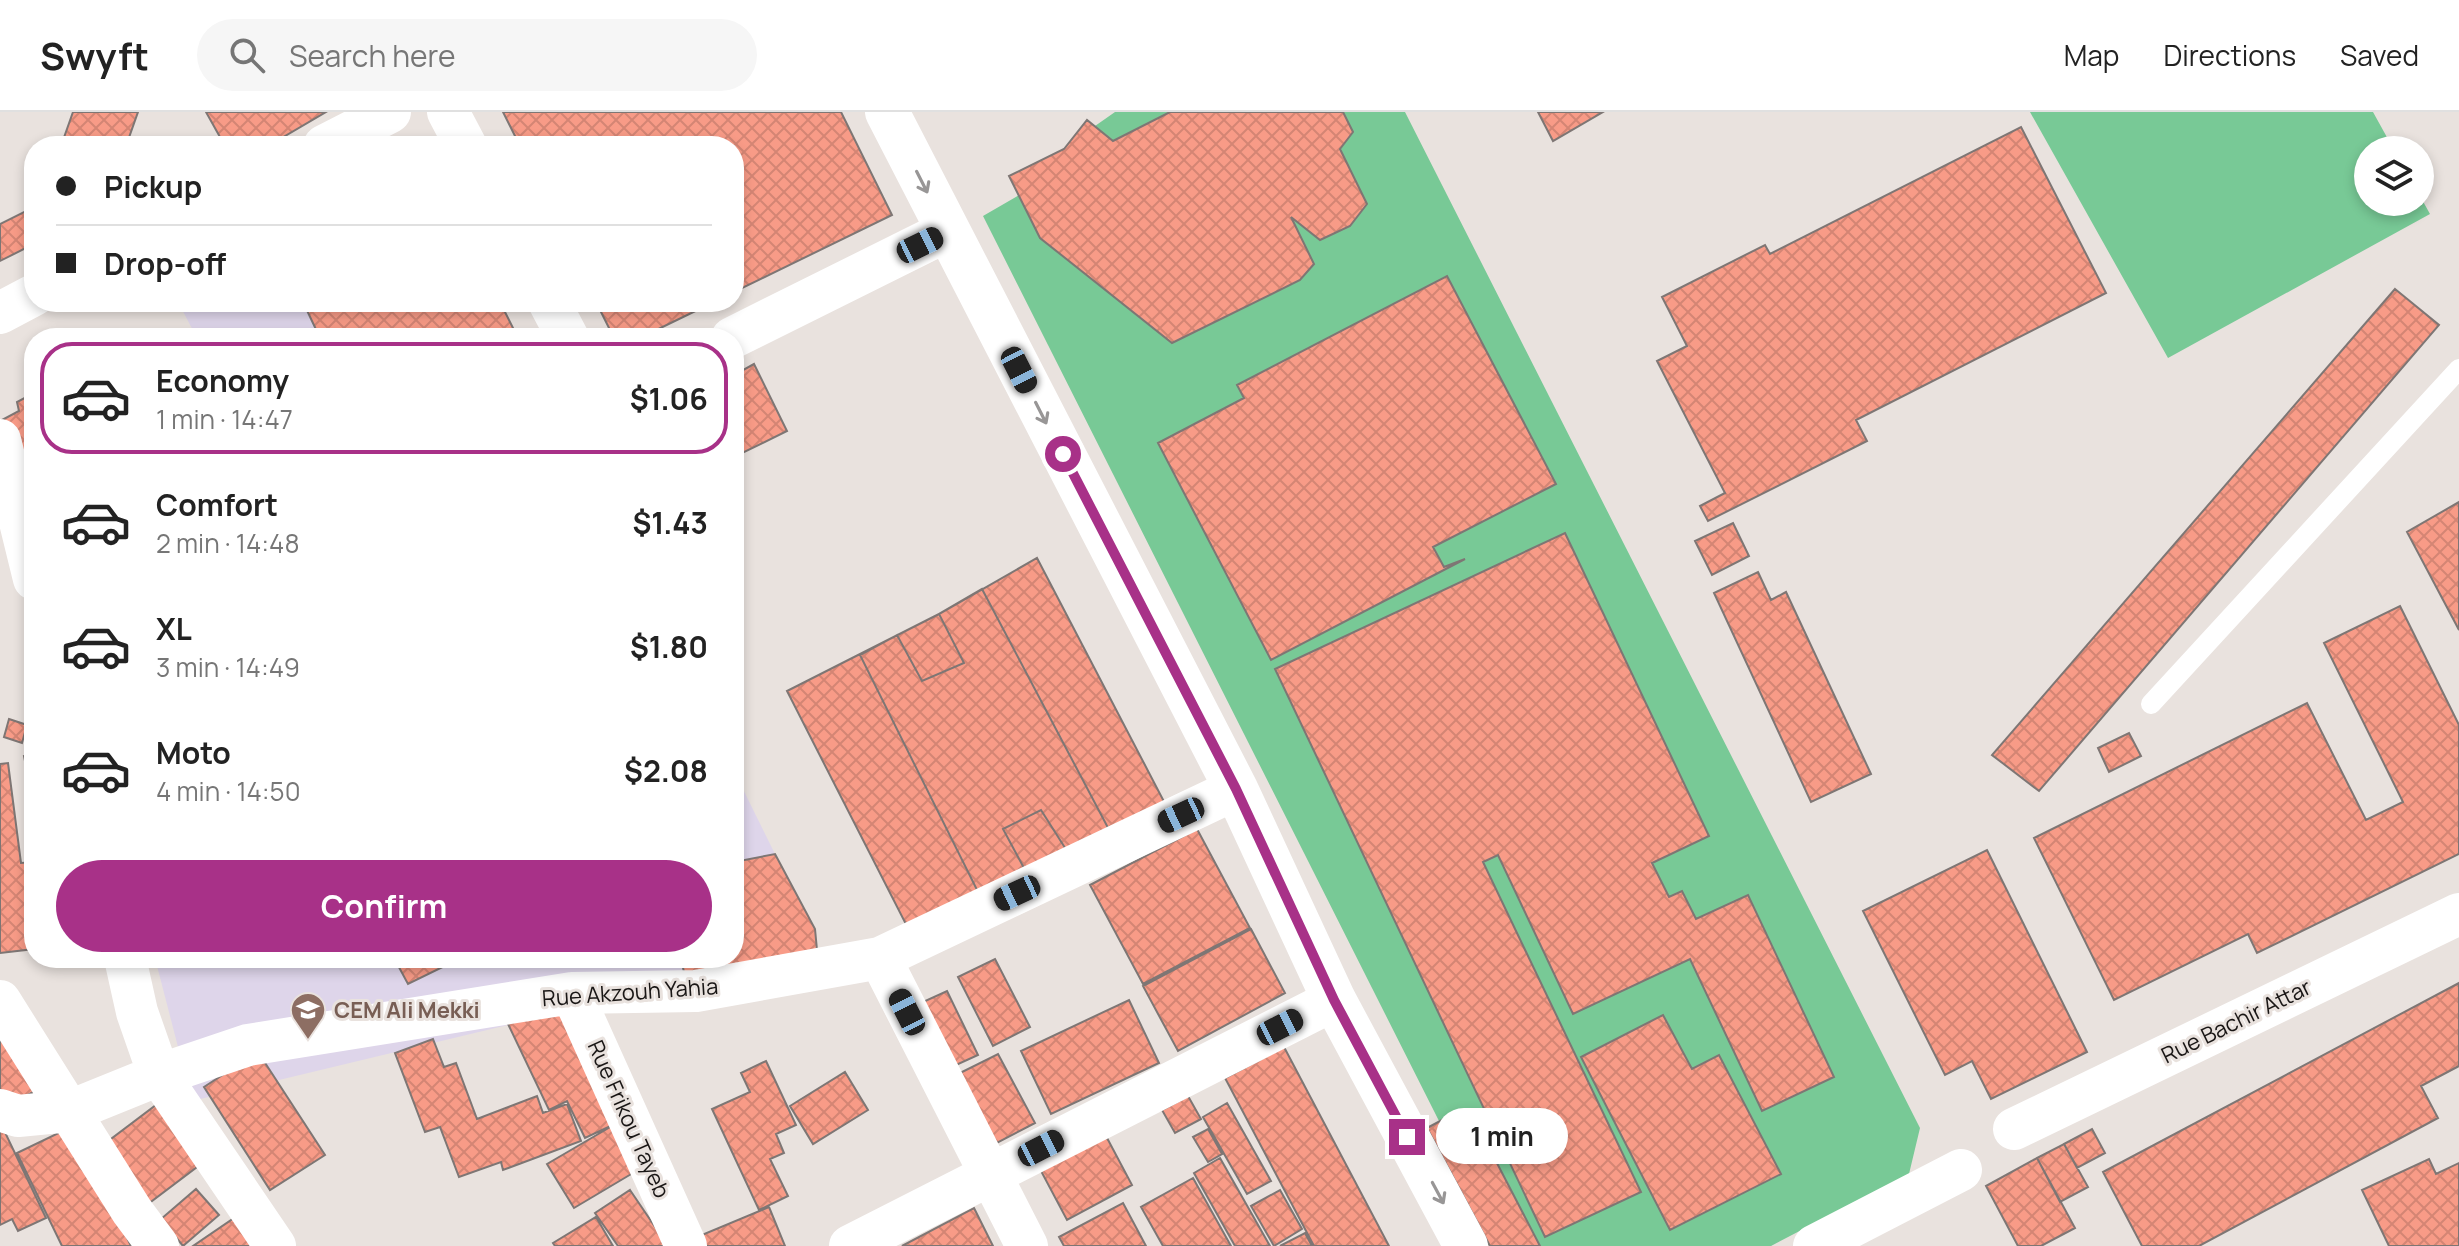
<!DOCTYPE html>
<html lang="en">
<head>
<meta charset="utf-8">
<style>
  body { margin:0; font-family:Manrope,sans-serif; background:#f6f6f6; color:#222; height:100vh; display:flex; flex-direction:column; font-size:30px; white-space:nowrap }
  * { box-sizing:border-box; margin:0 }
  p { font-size:26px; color:#767676 }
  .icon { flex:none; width:44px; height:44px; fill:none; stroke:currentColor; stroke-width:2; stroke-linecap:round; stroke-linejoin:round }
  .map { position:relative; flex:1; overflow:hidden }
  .sheet { position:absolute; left:24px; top:216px; width:720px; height:640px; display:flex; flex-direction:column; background:#fff; border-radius:32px; box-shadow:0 4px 12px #0003 }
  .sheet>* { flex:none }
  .hud { position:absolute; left:24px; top:24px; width:720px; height:176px; border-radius:32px; box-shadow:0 4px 12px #0003; display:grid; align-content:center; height:176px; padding:0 32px; background:#fff }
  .buttons { position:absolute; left:2354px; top:24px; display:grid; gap:16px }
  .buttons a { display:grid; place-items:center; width:80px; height:80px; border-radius:50%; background:#fff; box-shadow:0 4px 12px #0003; font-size:40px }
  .end { position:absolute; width:36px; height:36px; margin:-18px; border:10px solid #a83188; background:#fff; box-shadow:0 0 0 4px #fff }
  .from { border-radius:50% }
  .bubble { position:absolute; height:56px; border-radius:28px; background:#fff; box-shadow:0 4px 12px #0003; font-size:26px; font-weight:700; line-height:56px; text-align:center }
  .car { position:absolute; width:24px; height:48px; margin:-24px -12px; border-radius:10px; box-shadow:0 0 6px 2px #0007; background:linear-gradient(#222 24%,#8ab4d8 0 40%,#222 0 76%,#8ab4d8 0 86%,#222 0) }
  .hud b { display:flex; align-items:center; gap:28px; height:76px; font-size:30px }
  .hud b+b { border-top:2px solid #e0e0e0 }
  .hud i { width:20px; height:20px; background:#222 }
  ul { padding:14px 0 0; list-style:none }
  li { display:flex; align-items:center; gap:24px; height:112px; margin:0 16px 12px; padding:0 16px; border:4px solid transparent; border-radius:32px }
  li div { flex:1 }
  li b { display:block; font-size:30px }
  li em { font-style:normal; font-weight:700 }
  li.active { border-color:#a83188 }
  li>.icon { width:72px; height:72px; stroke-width:1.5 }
  .cta { display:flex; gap:16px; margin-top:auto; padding:16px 32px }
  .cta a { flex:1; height:92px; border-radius:48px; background:#a83188; color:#fff; font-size:32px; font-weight:700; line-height:92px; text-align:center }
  header { display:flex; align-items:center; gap:48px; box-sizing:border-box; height:112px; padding:0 40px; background:#fff; border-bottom:2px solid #e0e0e0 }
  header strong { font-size:38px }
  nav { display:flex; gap:44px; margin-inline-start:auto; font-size:28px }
  .search { width:560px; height:72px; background:#f6f6f6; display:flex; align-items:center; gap:20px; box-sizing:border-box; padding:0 28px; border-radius:44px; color:#767676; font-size:30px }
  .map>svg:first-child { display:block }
</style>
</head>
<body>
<header>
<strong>Swyft</strong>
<div class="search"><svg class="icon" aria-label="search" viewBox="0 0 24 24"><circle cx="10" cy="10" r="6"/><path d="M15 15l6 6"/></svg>Search here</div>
<nav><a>Map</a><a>Directions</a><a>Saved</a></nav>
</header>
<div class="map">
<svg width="2459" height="1134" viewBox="0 0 2459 1134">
  <defs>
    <pattern id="building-cross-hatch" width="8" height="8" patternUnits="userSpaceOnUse" patternTransform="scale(2)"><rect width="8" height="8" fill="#f89b87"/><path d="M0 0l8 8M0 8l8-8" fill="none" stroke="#d48574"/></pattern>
  </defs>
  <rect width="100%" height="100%" fill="#e9e2de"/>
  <path fill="#ded5ea" d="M178 190H500L518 226H197Z
    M734 659 775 742 734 750Z
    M155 846H681L686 870 192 989Z"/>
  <path fill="#78c996" d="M1115 0H1405L1920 1016 1909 1062 1771 1134H1502L983 104 1093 40 1085 21Z
    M2030 0H2373L2394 38H2368V90H2420V84L2430 102 2168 246Z"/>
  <path fill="url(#building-cross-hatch)" stroke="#7e7674" stroke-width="2" d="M73 0H138L126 34H61Z
    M206 0H326L268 34H225Z
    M503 0H841L892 103 734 180V34H520Z
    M1170 0H1343L1353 20 1340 37 1367 92 1350 114 1320 128 1291 105 1314 152 1300 168 1172 231 1040 126 1009 64 1064 37 1087 8 1113 29Z
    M1538 0H1603L1553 29Z
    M2021 15 2106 181 1856 308 1867 329 1708 409 1700 394 1725 381 1657 249 1687 234 1662 185 1765 133 1770 142Z
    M34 95V132L0 149V112Z
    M1447 164 1556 372 1433 435 1444 455 1465 447 1271 548 1158 331 1244 286 1237 273Z
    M2395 177 2439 213 2039 679 1992 643Z
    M303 190H500L514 218 496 226H320Z
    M596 190H714L640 226H614Z
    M754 252 787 319 734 345V263Z
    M34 281V358L28 360 2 308 19 299 17 290Z
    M2459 390V518L2407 420Z
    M1733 411 1749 444 1712 463 1695 429Z
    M1565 421 1709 724 1652 751 1669 785 1682 779 1696 807 1748 783 1834 965 1762 999 1690 847 1573 902 1498 743 1483 750 1641 1080 1545 1125 1275 557Z
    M1037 446 1171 703 914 828 787 579 939 502Z
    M1758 460 1771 488 1786 480 1871 662 1811 690 1714 481Z
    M982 477 1115 729 1074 750 1041 698 1003 717 1032 771 985 794 860 543 897 523 922 569 964 551 939 502Z
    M2400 494 2459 613V742L2257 841 2248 822 2114 888 2034 726 2307 591 2366 708 2403 690 2324 531Z
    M9 607 27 613 22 631 4 625Z
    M2129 621 2141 644 2109 660 2098 636Z
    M34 642V694L24 644Z
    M8 651 21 751 34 750V837L0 841V652Z
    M1197 717 1250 816 1143 872 1090 773Z
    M1987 738 2087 940 1991 987 1972 949 1945 963 1863 799Z
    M775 742 815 817 817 838 686 870 681 846H734V801H738L734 750Z
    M1251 817 1285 881 1178 939 1143 874Z
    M394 846H461L408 872Z
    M995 847 1030 915 993 934 958 865Z
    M2459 871V954L2421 974 2438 1006 2199 1134H2142L2103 1060Z
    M947 879 978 943 943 959 912 895Z
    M1129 888 1159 951 1051 1002 1021 939Z
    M556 890 615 1012 585 1026 567 989 549 998 508 912Z
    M1663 903 1692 957 1719 943 1781 1062 1670 1118 1581 945Z
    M0 914 37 978 2 997 0 994Z
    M433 927 444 955 456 951 477 1007 537 984 543 1001 567 992 581 1029 503 1058 501 1050 459 1065 440 1015 425 1020 395 941Z
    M1284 935 1389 1134H1314L1225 966Z
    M258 940 325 1043 270 1078 204 975Z
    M998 942 1035 1011 991 1034 954 964Z
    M766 949 796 1013 776 1022 784 1041 770 1047 788 1084 759 1098 712 997 750 980 741 961Z
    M845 960 868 998 813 1032 790 994Z
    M1188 984 1201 1007 1175 1021 1162 998Z
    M1227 991 1271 1069 1247 1082 1203 1005Z
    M156 993 201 1052 144 1095 99 1036Z
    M1453 1002 1458 1010 1472 1003 1540 1134H1490L1427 1016Z
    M0 1010 46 1106 18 1119 12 1107 0 1113Z
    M73 1014 131 1134H62L17 1041Z
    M612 1014 638 1058 574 1096 547 1052Z
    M1208 1017 1222 1042 1208 1050 1193 1025Z
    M2092 1017 2105 1041 2077 1056 2064 1032Z
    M1106 1024 1132 1073 1067 1108 1041 1059Z
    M2064 1032 2088 1075 2060 1090 2037 1046Z
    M1220 1046 1270 1134H1235L1194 1061Z
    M2037 1046 2075 1116 2041 1134H2018L1986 1074Z
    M2429 1047 2436 1062 2459 1051V1134H2389L2362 1078Z
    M1193 1066 1231 1134H1163L1141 1095Z
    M196 1077 219 1103 183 1134 161 1107Z
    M630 1078 668 1134H618L595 1101Z
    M1280 1078 1302 1117 1274 1134 1251 1094Z
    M1123 1091 1146 1134H1064L1059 1125Z
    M769 1095 785 1134H701L697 1125Z
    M974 1096 993 1134H902Z
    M240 1102 262 1134H193Z
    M596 1105 613 1134H555L553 1131Z
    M1305 1121 1312 1134H1280Z"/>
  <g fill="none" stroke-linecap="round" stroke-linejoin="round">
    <path stroke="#fff" stroke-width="20" d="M2151 592 2459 257"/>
    <path stroke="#fff" stroke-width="42" d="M448 0 466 34
      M324 34 390 0
      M549 190 568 226
      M0 201 34 183
      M732 226 947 119
      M0 328 34 467
      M125 846 137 900 159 963 275 1134
      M880 846 1027 1134
      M572 881 686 1134
      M0 889 132 1099 158 1134
      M0 998 18 1004 70 999 159 963 248 933 572 881 696 879 880 846 1236 677
      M2014 1017 2459 802
      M850 1134 1334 888
      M1814 1134 1961 1058"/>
    <path stroke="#fff" stroke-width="44" d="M887 0 1236 677 1334 888 1466 1134"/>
  </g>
  <defs><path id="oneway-shaft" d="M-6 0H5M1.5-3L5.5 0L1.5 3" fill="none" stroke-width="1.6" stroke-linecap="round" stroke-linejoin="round" transform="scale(2)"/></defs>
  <g stroke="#989696">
    <use href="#oneway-shaft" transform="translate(922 70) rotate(63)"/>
    <use href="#oneway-shaft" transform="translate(1041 301) rotate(63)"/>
    <use href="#oneway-shaft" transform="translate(1438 1081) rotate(62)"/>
  </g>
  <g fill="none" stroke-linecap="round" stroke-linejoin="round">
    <path stroke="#a83188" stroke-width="10" d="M1063 342 1236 677 1334 888 1407 1025"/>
  </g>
  <defs>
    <symbol id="school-pin" viewBox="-11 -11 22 30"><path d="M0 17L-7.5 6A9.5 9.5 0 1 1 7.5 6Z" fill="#8d6e63" stroke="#e9e2de"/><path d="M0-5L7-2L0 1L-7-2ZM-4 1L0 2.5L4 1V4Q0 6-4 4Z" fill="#fff"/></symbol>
  </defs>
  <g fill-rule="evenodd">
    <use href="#school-pin" x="288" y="878" width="40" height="54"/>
  </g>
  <g text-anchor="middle" stroke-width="6" stroke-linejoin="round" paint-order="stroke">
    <g font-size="22" fill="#191615" stroke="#e9e2de">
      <text transform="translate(630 880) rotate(-4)" y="8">Rue Akzouh Yahia</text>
      <text transform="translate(2236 909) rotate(-26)" y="8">Rue Bachir Attar</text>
      <text transform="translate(629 1007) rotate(66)" y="8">Rue Frikou Tayeb</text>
    </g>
    <g font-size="22" font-weight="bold" fill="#785e54" stroke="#e9e2de" text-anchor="start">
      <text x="334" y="906">CEM Ali Mekki</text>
    </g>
  </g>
</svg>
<div class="buttons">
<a><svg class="icon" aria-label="layers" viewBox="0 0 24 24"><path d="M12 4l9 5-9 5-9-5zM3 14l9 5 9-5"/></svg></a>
</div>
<i class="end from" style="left:1063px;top:342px"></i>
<i class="end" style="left:1407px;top:1025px"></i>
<div class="bubble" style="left:1436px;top:996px;width:132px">1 min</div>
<i class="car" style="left:920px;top:133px;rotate:64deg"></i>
<i class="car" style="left:1019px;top:258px;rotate:153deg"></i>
<i class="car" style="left:1181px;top:703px;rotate:245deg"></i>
<i class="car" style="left:1017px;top:781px;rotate:245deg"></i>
<i class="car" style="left:907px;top:900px;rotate:333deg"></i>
<i class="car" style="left:1280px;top:915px;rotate:63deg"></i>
<i class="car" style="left:1041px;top:1036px;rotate:63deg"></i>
<div class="hud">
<b><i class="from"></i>Pickup</b>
<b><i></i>Drop-off</b>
</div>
<section class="sheet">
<ul>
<li class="active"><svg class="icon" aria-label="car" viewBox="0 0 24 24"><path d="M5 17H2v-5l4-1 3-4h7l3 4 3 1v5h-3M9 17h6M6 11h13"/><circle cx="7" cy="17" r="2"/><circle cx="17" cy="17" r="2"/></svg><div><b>Economy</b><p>1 min · 14:47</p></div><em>$1.06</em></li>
<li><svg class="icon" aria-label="car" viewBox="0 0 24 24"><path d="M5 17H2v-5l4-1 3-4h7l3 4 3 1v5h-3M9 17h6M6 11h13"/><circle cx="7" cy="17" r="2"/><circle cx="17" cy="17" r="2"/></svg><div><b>Comfort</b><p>2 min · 14:48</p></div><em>$1.43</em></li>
<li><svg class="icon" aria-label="car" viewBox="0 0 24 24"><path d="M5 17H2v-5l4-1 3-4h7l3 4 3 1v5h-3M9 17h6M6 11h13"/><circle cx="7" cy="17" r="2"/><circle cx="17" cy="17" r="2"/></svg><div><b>XL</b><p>3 min · 14:49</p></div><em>$1.80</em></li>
<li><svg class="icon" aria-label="car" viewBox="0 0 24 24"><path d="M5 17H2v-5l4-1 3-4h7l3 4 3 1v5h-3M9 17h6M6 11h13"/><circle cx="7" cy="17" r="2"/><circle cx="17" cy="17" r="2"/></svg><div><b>Moto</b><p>4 min · 14:50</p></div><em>$2.08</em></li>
</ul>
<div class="cta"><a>Confirm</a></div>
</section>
</div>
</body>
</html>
